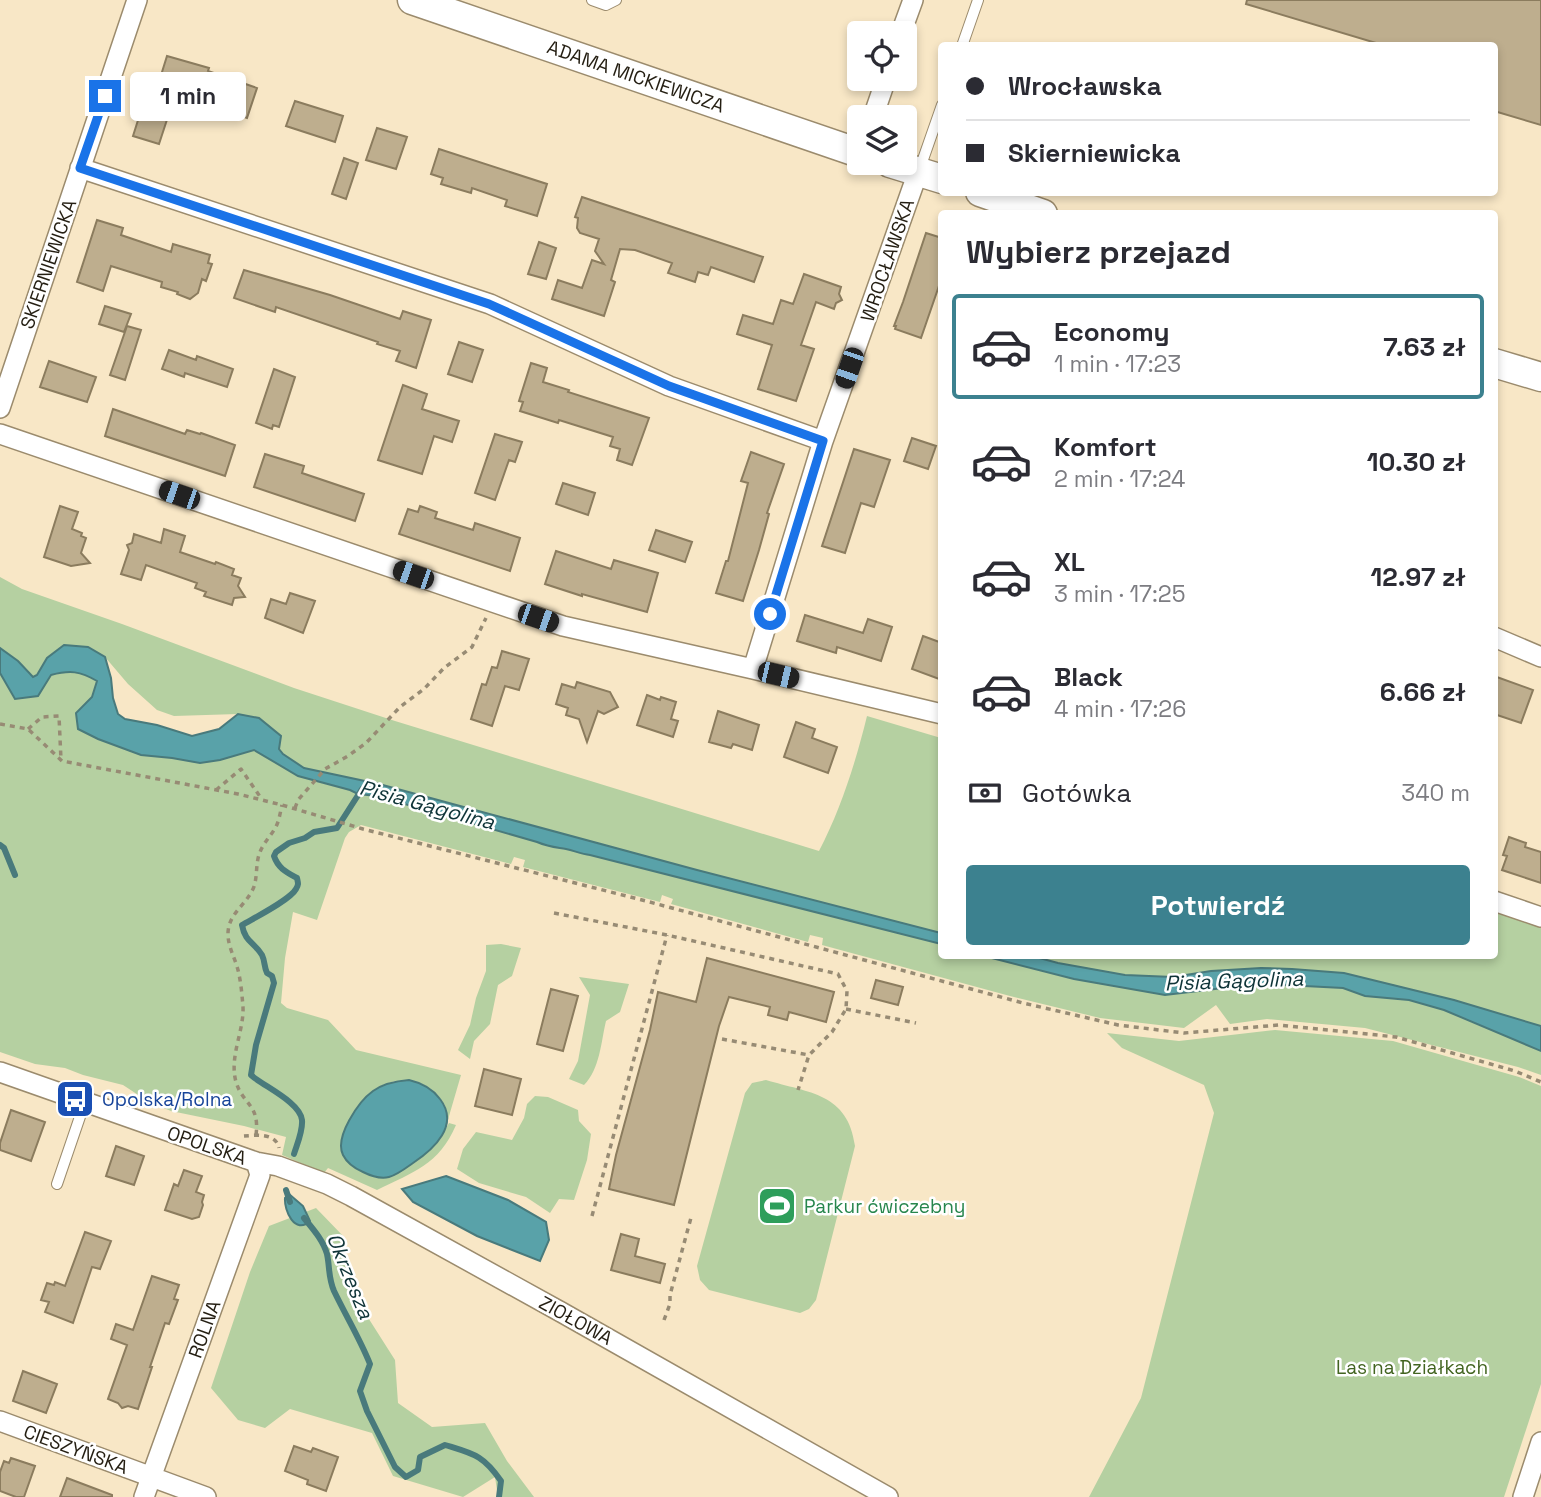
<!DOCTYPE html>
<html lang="pl">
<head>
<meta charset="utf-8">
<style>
  body { margin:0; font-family:"Space Grotesk",sans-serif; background:#f7f7f7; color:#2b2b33; height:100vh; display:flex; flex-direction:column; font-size:26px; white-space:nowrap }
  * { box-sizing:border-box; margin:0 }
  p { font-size:23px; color:#7c7c81 }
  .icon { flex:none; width:38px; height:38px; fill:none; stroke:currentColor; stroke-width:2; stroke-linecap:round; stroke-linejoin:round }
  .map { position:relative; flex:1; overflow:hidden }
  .side { position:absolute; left:938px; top:210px; width:560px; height:749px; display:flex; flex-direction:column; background:#fff; border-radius:7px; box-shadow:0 4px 10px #0003 }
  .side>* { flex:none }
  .hud { position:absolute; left:938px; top:42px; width:560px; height:154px; border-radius:7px; box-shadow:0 4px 10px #0003; display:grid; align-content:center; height:154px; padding:0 28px; background:#fff }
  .tools { position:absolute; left:847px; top:21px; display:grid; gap:14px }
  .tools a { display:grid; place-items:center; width:70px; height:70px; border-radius:7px; background:#fff; box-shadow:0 4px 10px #0003; font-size:35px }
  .end { position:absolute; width:32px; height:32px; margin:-16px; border:9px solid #1a73e8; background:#fff; box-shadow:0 0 0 4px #fff }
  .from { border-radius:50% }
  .bubble { position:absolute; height:49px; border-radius:7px; background:#fff; box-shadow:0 4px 10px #0003; font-size:23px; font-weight:600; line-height:49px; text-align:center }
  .car { position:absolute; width:21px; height:42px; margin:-21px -10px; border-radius:9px; box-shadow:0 0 5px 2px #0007; background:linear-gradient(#222 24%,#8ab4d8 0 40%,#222 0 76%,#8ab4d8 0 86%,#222 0) }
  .hud b { display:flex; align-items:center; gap:24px; height:66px; font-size:26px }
  .hud b+b { border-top:2px solid #e1e1e2 }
  .hud i { width:18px; height:18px; background:#2b2b33 }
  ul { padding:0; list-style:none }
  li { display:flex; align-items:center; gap:21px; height:105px; margin:0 14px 10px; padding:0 14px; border:4px solid transparent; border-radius:7px }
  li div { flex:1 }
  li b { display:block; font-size:26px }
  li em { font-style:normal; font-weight:600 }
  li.on { border-color:#3c818f }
  li>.icon { width:63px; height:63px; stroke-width:1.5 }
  h2 { padding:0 28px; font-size:32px; line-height:84px }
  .pay { display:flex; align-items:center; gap:18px; height:77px; padding:0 28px; font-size:26px }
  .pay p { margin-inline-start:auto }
  .action { display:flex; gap:14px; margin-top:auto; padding:14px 28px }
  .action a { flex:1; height:80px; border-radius:7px; background:#3c818f; color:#fff; font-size:28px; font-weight:600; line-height:80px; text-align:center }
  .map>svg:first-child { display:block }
</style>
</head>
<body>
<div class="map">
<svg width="1541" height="1497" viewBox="0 0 1541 1497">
  <rect width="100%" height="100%" fill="#f8e7c6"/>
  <path fill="#b5d0a1" d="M0 577 22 589 122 624 294 688 395 721 819 851C841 809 856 761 867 716L941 738V933L697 870 379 784 304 768 283 754 279 749 238 714 174 716 157 710 128 684 105 657 88 647 47 658 37 676 33 677 18 661 0 648Z
    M67 671 83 674 97 680 92 697 76 713 78 729 98 739 141 755 172 758 200 763 254 750 263 753 277 764 322 783 350 790 358 794 377 796 537 842C549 847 555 846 566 849 575 851 581 854 590 855L941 944 942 956H984L1074 979 1165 995 1240 986 1285 985 1343 988 1365 996 1409 1000 1444 1010 1541 1050V1075L1518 1067 1365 1028 1267 1019 1230 1024 1216 1005 1184 1028 1100 1018 1010 996 822 945 823 938 810 935 808 942 671 904 673 899 662 895 660 902 523 867 525 860 514 857 511 864 361 825 349 832 345 838 317 920 293 912 285 958 281 1003 287 1008 328 1020 356 1050 461 1075 447 1123C447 1118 447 1111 445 1106 445 1105 440 1098 439 1097 423 1077 395 1076 374 1090 363 1098 356 1109 349 1120L389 1177C417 1162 434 1151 449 1123L456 1125C439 1165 413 1172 377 1190L328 1168 324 1173 282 1155 286 1137 244 1126 171 1111 149 1102 123 1085 83 1075 65 1068 35 1064 0 1052V673L16 699 38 696 51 675Z
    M1495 913 1541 926V1026L1454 1000 1344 973 1261 968 1211 971 1173 977 1125 975 1058 963 1032 956H1494Z
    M501 944 521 948 512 976 498 985 490 1024 474 1041 470 1059 458 1050 470 1025 476 998 486 971V945Z
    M579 977 629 984 620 1012 606 1021C601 1042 600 1069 584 1085L569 1079 578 1061 590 995Z
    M1275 1030 1393 1041 1519 1077 1541 1086V1384L1504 1497H1089L1141 1398 1214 1113 1204 1085 1122 1048 1107 1033 1179 1041Z
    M766 1080C809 1093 848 1093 855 1146L816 1300 809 1309 800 1313 709 1290 700 1280 697 1266 745 1093 752 1083Z
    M535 1096 548 1097 578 1110 579 1121 591 1134 587 1160 574 1200 559 1199 550 1213 526 1197 479 1183 457 1169 463 1149 476 1132 512 1140 524 1118 527 1104Z
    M316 1208 345 1238 346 1283 395 1360 398 1403 432 1427 485 1423 507 1461 534 1497H498L495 1477 463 1497 393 1476 372 1433 290 1409 265 1428 238 1420 211 1388 250 1272 269 1226Z"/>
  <path fill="#59a2a9" stroke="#497a7c" stroke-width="2" d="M64 645 88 647 105 657 111 678 113 698 118 714 125 719 157 725 192 736 219 729 238 714 259 718 281 736 279 749 283 754 304 768 379 784 697 870 941 933V944L590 855C581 854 575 851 566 849 554 847 549 847 537 842L377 796 358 794 350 790 298 776 254 750 220 760 200 763 172 758 141 755 98 739 78 729 76 713 92 697 97 681C80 671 70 670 51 675L38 696 15 699 0 673V648L18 661 33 677 37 675 47 658Z
    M984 956H1032L1058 963 1125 975 1173 977 1211 971 1261 968 1292 969 1344 973 1454 1000 1541 1026V1051L1444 1010 1409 1000 1365 996 1343 988 1285 985 1240 986 1165 995 1074 979Z
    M409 1080C422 1083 432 1088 440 1099 460 1125 434 1149 413 1163 406 1168 397 1175 389 1177 381 1179 371 1176 363 1172 356 1169 347 1163 343 1155 334 1137 359 1101 373 1091 384 1083 396 1081 409 1080Z
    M446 1176 508 1200 546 1222 549 1240 540 1261 477 1236 413 1202 402 1189Z
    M289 1194 303 1206 310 1221C295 1235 284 1211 285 1198Z"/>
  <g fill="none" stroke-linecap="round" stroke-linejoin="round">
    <path stroke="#497a7c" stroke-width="6" d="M0 845 4 848 15 875
      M294 1154C297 1144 303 1131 302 1120 300 1102 263 1086 251 1075L256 1045 274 983 272 976 267 973C264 967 265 961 262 955 254 942 245 942 242 925 254 918 290 900 296 889 299 884 298 883 297 878 286 872 278 868 274 856L276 852 289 843 305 838 314 832 337 828 362 789
      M286 1190 290 1202
      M304 1218C313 1229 323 1240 327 1254 330 1268 328 1277 334 1291 346 1316 360 1339 370 1364L360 1391 367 1411 395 1467 406 1477 418 1470 420 1457 445 1445C474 1454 483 1455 501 1481L499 1497"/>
  </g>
  <path fill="#beae8e" stroke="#8b7c5e" stroke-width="2" d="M1247 0H1541V125L1494 111V46H1386L1246 4Z
    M167 56 209 68 208 71 257 88 247 118 215 107 219 96 214 95 215 93 179 83 159 144 133 136 145 98 153 101Z
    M295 101 343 116 335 142 286 126Z
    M377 128 407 137 396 169 366 160Z
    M439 149 547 184 537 216 505 206 507 200 472 188 471 193 441 184 443 178 431 174Z
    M344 158 358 163 346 199 332 194Z
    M582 197 763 257 754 282 711 267 708 275 698 272 695 282 668 273 672 263 635 250 620 249 611 280 615 282 604 316 552 299 558 280 582 288 592 260 604 264 595 251 599 239 580 233 577 228 578 218 575 217Z
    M97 220 123 228 121 235 171 252 173 244 210 255 208 263 212 264 206 281 202 279 198 293 190 299 177 294 178 292 161 287 162 282 111 266 103 291 77 282Z
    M926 233 942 238V277L921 338 895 329 896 326H894L903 302Z
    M539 242 556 248 546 279 528 274Z
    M244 270 330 295 400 319 403 311 431 320 416 368 396 361 400 351 377 344 378 342 276 307 275 312 234 298Z
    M804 274 841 287 839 294 842 300 836 303 834 309 816 302 801 345 814 349 796 401 758 389 772 345 737 334 743 315 773 324 781 300 793 304Z
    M105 306 131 314 124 332 99 324Z
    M127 326 141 330 125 380 110 375Z
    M459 342 483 350 472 382 448 374Z
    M169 350 196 360 197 356 233 369 227 387 185 373 184 377 162 369Z
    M49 361 96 377 87 402 40 387Z
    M531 363 547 368 543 382 569 390 568 392 649 418 632 465 617 460 620 449 610 446 613 437 559 420 558 423 520 411 523 402 519 401Z
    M274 369 295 377 279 427 273 425 272 429 256 423Z
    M403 385 427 394 422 409 459 421 452 442 434 436 422 474 378 460Z
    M113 409 185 434 187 430 200 434 201 433 235 445 225 476 105 436Z
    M495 434 522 442 515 462 509 460 495 500 475 493Z
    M912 438 936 446 928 469 904 461Z
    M854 449 890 460 874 507 861 503 845 553 822 546Z
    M751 452 784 464 767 513 769 514 759 550 743 601 716 593 726 561H728L748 483 741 481Z
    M265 454 304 466 302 473 364 494 355 521 254 487Z
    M563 483 595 493 588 515 556 504Z
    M60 506 78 512 72 529 82 533 81 536 86 538 81 553 90 563 71 566 44 557Z
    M420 506 437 512 435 518 473 530 475 523 520 538 510 571 399 534 408 509 418 512Z
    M164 529 185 536 180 552 215 564 216 562 234 569 232 575 241 578 238 586 245 597 234 598 232 605 204 596 206 592 195 588 197 583 146 565 141 580 121 574 129 550 127 545 132 543 134 534 161 543Z
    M656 530 692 542 685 562 649 550Z
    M556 551 611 569 614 560 658 573 647 612 582 594V596L545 584Z
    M290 593 315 601 303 633 265 618 271 599 286 604Z
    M805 615 863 633 868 619 892 627 881 661 837 647 836 653 797 641Z
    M923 636 942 643V680L912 669Z
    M502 651 529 659 519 690 505 686 492 726 471 719 482 684 486 685 492 667 497 668Z
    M1494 676 1533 690 1521 723 1494 714Z
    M577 682 610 692 618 707 604 714 598 711 587 742 579 719 566 715 568 708 556 704 562 684 575 688Z
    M647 695 660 700 661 697 676 702 671 719 678 721 673 737 637 725Z
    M718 711 759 725 752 750 733 744 731 748 709 742Z
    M796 722 815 729 812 738 837 747 828 773 784 757Z
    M1509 837 1526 843 1525 847 1541 852V883L1502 870 1507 856 1503 855Z
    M707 958 834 992 826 1022 789 1012 787 1020 768 1015 770 1007 729 997 719 1026 674 1205 609 1189 616 1155 650 1030 658 992 696 1002Z
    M876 980 903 987 898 1005 871 998Z
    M551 989 578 996 563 1051 537 1044Z
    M484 1069 521 1079 512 1115 475 1106Z
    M11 1110 45 1122 31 1161 0 1150V1143Z
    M116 1146 144 1156 134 1185 106 1176Z
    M184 1170 202 1176 196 1192 204 1195 202 1202 203 1205 199 1217 192 1219 165 1210 174 1184 178 1186Z
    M85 1232 111 1241 100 1269 92 1267 73 1323 45 1312 49 1302 41 1300 47 1283 54 1285 55 1282 65 1286Z
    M621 1234 639 1239 635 1256 665 1264 660 1283 611 1270Z
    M152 1276 179 1285 174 1299 178 1300 169 1324 165 1323 150 1367H152L138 1409 128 1406 122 1408 118 1403 108 1399 127 1345 111 1339 116 1324 133 1330Z
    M23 1371 57 1384 46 1413 13 1401Z
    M294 1446 311 1452 313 1448 338 1457 326 1491 307 1484 308 1480 285 1471Z
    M11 1458 35 1466 24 1497H16L0 1491V1472L4 1461 9 1463Z
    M67 1478 112 1495V1497H60Z"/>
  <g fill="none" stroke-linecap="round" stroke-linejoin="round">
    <defs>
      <path id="lane" d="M592 0 606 5 616 0
        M962 46 978 0
        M920 168 942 105
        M57 1184 85 1102"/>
      <path id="street" d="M901 33 913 0
        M873 117 886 79
        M80 168 490 304 669 386 823 441
        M0 408 137 0
        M0 434 563 626 753 669 942 714
        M1494 637 1541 657
        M753 669 823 441 918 172
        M1494 901 1541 917
        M0 1072 256 1162 278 1166 327 1184 351 1196 561 1312 888 1497
        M0 1421 206 1497
        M144 1497 260 1175 256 1162
        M1523 1497 1541 1442"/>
      <path id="secondary" d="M412 0 859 153
        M890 163 942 179
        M980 192 1043 214
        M1494 363 1541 377"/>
    </defs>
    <use href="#lane" stroke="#9b8b6d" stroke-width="12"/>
    <use href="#street" stroke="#9b8b6d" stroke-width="22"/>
    <use href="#secondary" stroke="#9b8b6d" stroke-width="31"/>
    <path stroke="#978b74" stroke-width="3.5" stroke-dasharray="5 5" stroke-linecap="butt" d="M0 724 28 729 62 761 238 794 282 805 363 829 646 901 1023 1003 1118 1025 1184 1033 1279 1025 1396 1037 1515 1071 1541 1082
      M28 729 42 717 59 716 61 760
      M216 790 241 769 261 798
      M295 808 298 800 325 769 348 756 366 743 400 707 424 689 444 668 472 647 486 618
      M554 913 667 935 838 974 847 991 846 1009 832 1032 809 1055 798 1090
      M846 1009 916 1023
      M722 1039 809 1055
      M256 1135C260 1104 243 1105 236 1082 229 1056 244 1032 243 1007 242 995 241 982 238 970 235 958 228 947 228 934 228 914 245 906 253 889 258 878 255 864 260 852 263 844 269 838 274 830 279 823 280 813 282 805
      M244 1136C257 1135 276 1133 279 1148
      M592 1216 667 935
      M664 1320 670 1304V1295L692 1214"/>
    <use href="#lane" stroke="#fff" stroke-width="10"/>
    <use href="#street" stroke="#fff" stroke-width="19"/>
    <use href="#secondary" stroke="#fff" stroke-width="28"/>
  </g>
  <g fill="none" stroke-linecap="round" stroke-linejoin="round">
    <path stroke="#1a73e8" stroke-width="9" d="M105 96 80 168 489 304 669 386 823 441 770 614"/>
  </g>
  <defs>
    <symbol id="bus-square" viewBox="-11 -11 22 22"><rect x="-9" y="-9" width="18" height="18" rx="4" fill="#1a4fb4" stroke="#fff"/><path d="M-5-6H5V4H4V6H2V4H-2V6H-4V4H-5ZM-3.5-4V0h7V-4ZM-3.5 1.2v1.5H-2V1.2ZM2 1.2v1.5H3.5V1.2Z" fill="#fff"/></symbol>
    <symbol id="stadium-square" viewBox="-11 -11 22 22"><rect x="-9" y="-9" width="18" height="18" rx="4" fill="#2e9e5b" stroke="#fff"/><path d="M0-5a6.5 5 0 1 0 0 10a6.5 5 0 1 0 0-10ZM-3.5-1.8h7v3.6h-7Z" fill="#fff"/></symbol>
  </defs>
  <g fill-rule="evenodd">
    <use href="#bus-square" x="53" y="1077" width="44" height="44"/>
    <use href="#stadium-square" x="755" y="1184" width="44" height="44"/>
  </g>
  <g text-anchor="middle" stroke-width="5" stroke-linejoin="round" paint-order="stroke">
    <g font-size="19" fill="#241e12" stroke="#fff">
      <text transform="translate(636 76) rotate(19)" y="7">ADAMA MICKIEWICZA</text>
      <text transform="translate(887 260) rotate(-71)" y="7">WROCŁAWSKA</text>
      <text transform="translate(48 264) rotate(-71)" y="7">SKIERNIEWICKA</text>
      <text transform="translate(207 1145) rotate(19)" y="7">OPOLSKA</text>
      <text transform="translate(576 1320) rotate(29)" y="7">ZIOŁOWA</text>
      <text transform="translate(204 1329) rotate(-70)" y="7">ROLNA</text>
      <text transform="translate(76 1449) rotate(20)" y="7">CIESZYŃSKA</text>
    </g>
    <g font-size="19" fill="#164399" stroke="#fff" text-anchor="start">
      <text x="102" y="1106">Opolska/Rolna</text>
    </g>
    <g font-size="19" fill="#27864d" stroke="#fff" text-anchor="start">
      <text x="804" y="1213">Parkur ćwiczebny</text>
    </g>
    <g font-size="19" fill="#426420" stroke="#fff">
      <text x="1412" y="1374">Las na Działkach</text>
    </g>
    <g font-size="21" font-style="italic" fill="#0e3337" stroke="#fff">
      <text transform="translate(427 805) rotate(15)" y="7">Pisia Gągolina</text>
      <text transform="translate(1234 981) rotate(-2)" y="7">Pisia Gągolina</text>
      <text transform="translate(350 1276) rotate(68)" y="7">Okrzesza</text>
    </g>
  </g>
</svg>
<div class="tools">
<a><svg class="icon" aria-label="locate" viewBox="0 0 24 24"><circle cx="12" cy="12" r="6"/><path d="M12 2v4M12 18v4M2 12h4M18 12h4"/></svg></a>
<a><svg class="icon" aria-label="layers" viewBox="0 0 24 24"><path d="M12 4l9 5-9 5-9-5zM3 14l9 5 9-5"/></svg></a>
</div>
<i class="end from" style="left:770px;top:614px"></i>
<i class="end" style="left:105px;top:96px"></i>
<div class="bubble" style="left:130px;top:72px;width:116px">1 min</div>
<i class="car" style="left:849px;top:368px;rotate:199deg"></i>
<i class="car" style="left:179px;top:495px;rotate:289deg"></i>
<i class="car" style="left:413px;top:575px;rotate:289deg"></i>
<i class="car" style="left:538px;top:618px;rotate:109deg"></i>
<i class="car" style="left:778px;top:675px;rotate:103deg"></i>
<div class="hud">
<b><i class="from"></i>Wrocławska</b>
<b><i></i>Skierniewicka</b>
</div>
<section class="side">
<h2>Wybierz przejazd</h2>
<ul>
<li class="on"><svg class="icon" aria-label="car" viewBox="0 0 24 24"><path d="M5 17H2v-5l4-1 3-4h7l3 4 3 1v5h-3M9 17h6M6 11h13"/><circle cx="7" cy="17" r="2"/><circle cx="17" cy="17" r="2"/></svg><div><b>Economy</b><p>1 min · 17:23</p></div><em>7.63 zł</em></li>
<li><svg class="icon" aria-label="car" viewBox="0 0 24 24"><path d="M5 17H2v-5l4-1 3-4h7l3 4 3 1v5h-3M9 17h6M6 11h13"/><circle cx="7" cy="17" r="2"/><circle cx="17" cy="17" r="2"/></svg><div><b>Komfort</b><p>2 min · 17:24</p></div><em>10.30 zł</em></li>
<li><svg class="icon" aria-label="car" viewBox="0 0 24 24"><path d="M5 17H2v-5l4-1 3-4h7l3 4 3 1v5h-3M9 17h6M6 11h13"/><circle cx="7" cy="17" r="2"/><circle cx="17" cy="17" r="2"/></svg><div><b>XL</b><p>3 min · 17:25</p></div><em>12.97 zł</em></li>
<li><svg class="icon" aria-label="car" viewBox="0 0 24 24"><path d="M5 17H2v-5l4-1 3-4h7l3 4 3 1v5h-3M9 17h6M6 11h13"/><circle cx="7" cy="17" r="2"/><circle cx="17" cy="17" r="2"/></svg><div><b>Black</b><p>4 min · 17:26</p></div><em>6.66 zł</em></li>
</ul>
<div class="pay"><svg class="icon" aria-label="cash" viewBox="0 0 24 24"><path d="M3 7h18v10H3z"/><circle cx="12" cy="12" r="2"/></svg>Gotówka<p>340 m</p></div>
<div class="action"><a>Potwierdź</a></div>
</section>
</div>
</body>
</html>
